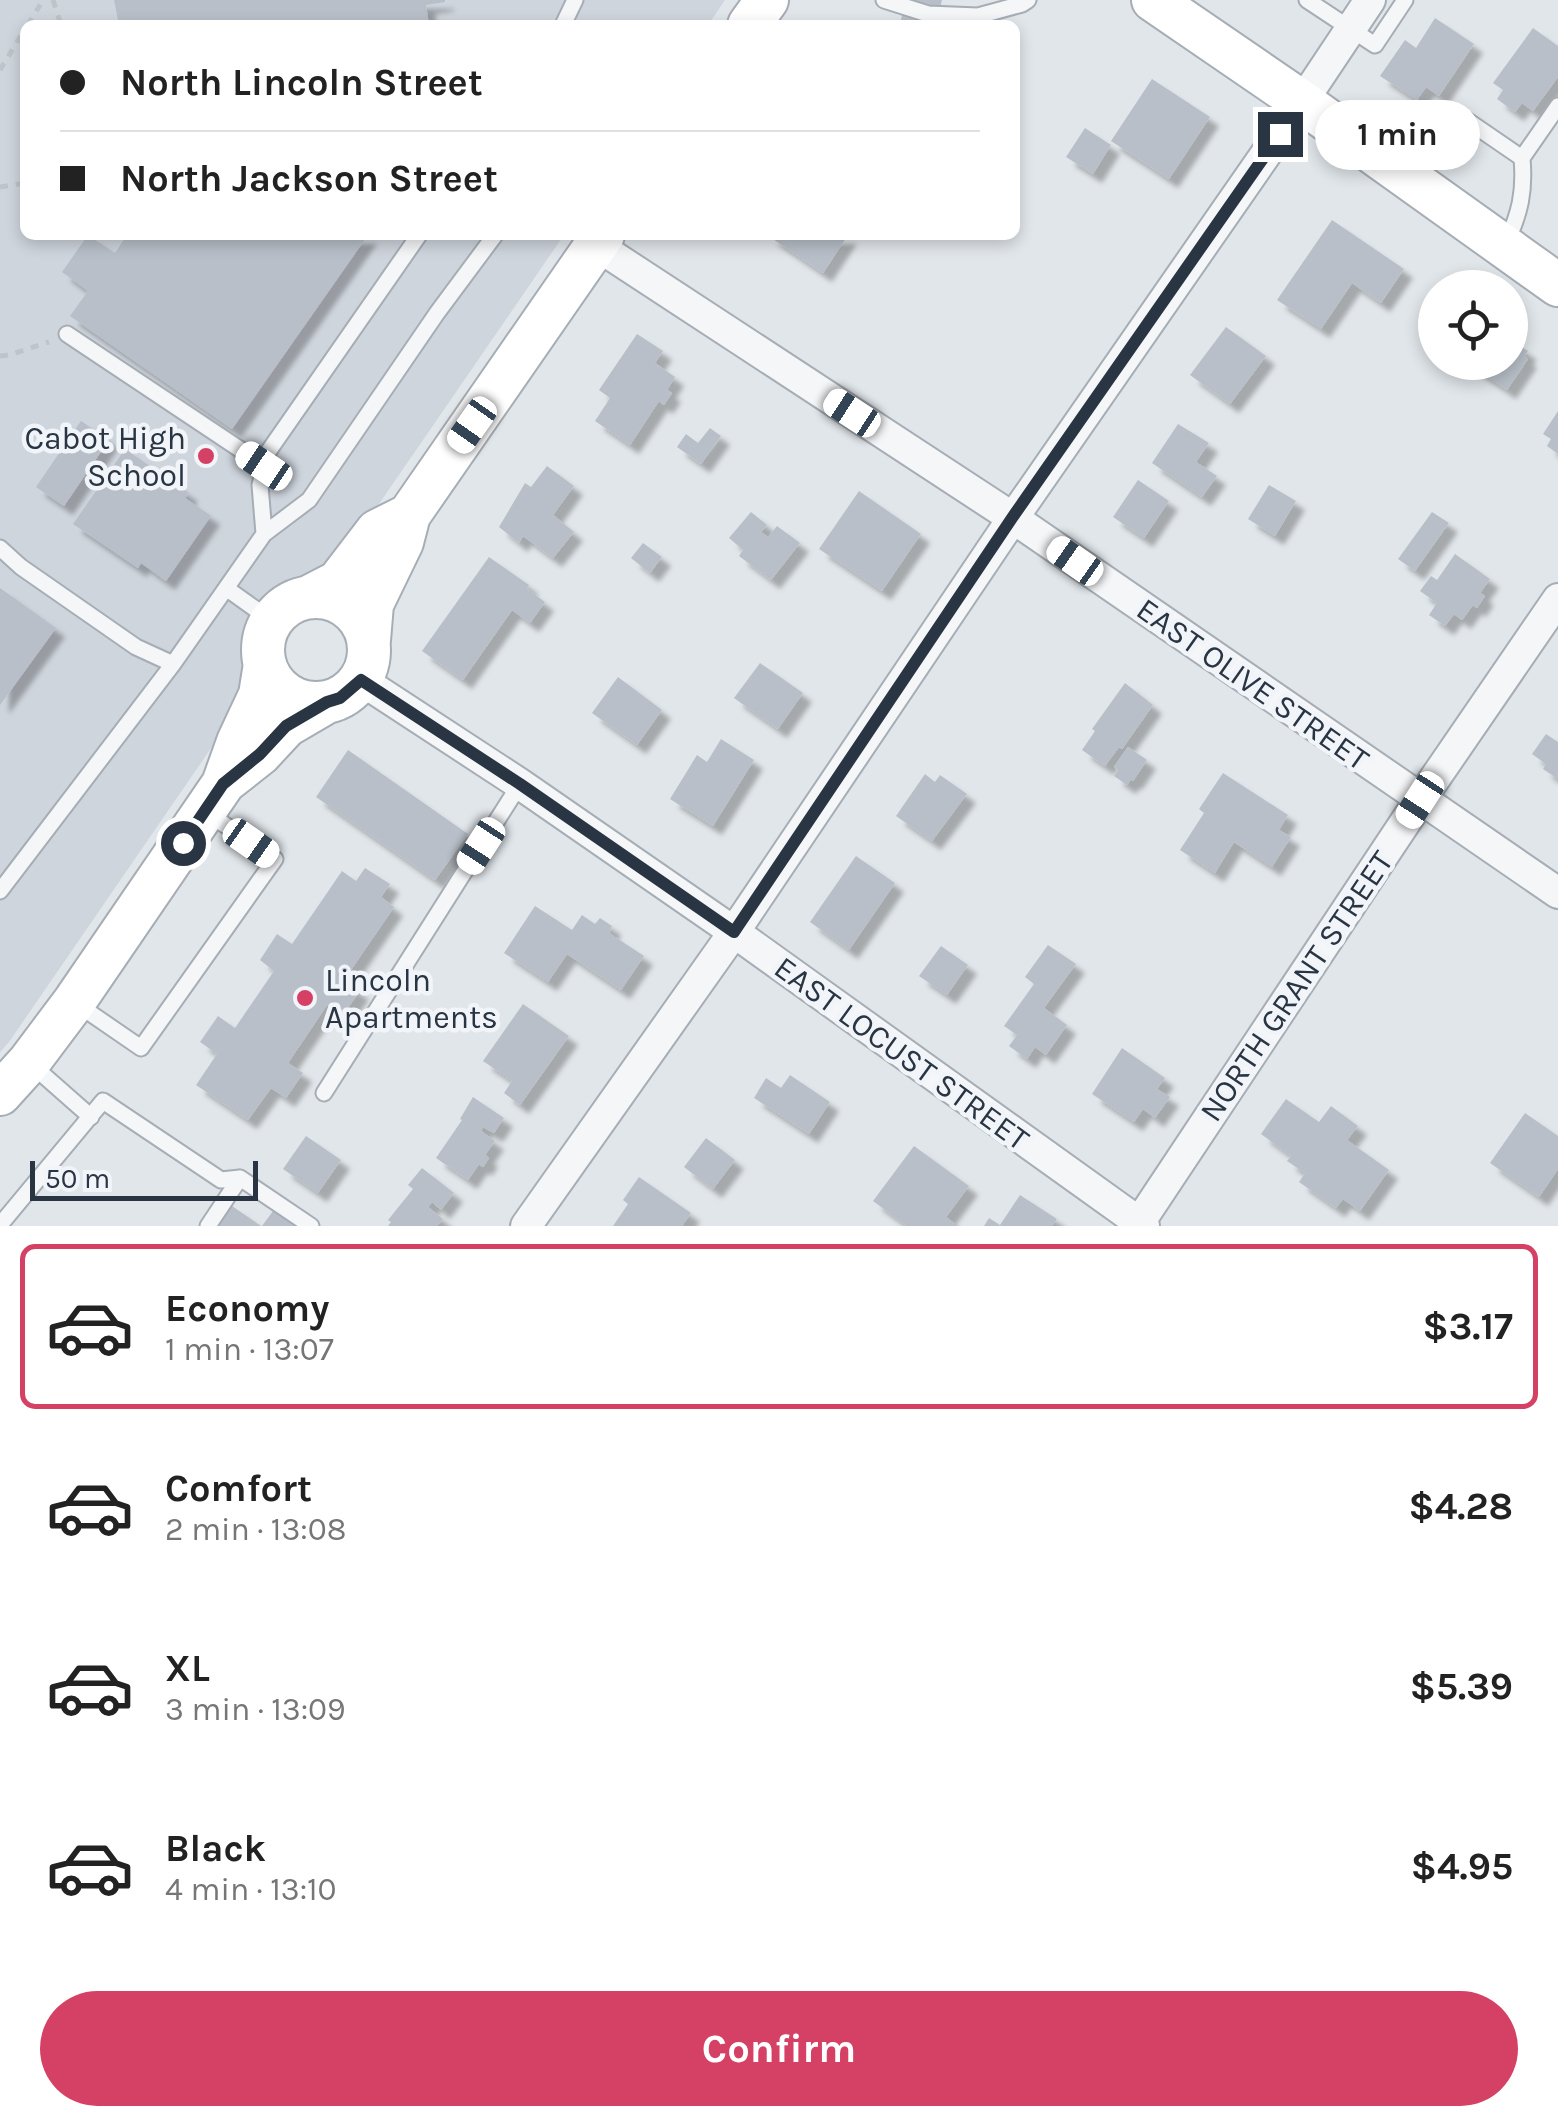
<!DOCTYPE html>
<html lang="en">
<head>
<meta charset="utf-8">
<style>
  body { margin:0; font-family:Karla,sans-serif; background:#f6f6f6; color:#222; height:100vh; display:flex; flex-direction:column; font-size:38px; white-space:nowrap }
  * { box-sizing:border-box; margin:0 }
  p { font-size:32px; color:#767676 }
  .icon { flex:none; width:55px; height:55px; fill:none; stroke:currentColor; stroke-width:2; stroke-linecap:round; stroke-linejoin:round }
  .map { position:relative; height:1226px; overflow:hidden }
  .drawer { display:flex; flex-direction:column; background:#fff; flex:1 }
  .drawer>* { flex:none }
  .hud { position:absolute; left:20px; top:20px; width:1000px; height:220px; border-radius:15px; box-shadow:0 5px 15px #0003; display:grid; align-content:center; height:220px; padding:0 40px; background:#fff }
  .buttons { position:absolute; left:1418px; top:270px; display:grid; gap:20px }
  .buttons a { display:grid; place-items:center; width:110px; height:110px; border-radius:50%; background:#fff; box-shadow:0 5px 15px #0003; font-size:50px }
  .scale { position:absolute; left:30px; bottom:25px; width:228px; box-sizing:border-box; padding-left:10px; border:5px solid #293543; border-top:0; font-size:28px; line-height:35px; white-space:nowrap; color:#293543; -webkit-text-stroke:8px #f1f4f8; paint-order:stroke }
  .end { position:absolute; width:45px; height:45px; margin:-22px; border:12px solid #293543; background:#fff; box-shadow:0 0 0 5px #fff }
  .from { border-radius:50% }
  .bubble { position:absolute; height:70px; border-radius:35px; background:#fff; box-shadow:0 5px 15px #0003; font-size:32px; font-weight:700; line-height:70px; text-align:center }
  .car { position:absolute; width:30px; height:60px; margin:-30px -15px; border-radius:12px; box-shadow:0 0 8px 2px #0007; background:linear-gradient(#fff 24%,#345 0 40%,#fff 0 76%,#345 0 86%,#fff 0) }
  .hud b { display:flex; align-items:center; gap:35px; height:95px; font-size:38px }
  .hud b+b { border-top:2px solid #e0e0e0 }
  .hud i { width:25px; height:25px; background:#222 }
  ul { padding:18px 0 0; list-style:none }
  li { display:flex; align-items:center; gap:30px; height:165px; margin:0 20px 15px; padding:0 20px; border:5px solid transparent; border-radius:15px }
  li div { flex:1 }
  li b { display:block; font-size:38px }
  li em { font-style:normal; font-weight:700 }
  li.current { border-color:#d54165 }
  li>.icon { width:90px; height:90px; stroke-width:1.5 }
  .cta { display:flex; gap:20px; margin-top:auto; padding:20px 40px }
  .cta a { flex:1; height:115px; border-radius:60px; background:#d54165; color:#fff; font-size:40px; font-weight:700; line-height:115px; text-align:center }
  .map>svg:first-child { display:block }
</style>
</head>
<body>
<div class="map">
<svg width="1558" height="1226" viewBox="0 0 1558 1226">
  <defs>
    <filter id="shadow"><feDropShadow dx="9" dy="9" stdDeviation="2.5" flood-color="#0004"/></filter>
  </defs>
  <rect width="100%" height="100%" fill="#e1e6ea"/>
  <path fill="#cfd5dd" d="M0 0H725L708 25H25V235H564L9 1042 0 1052Z"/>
  <path fill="#b8bfc8" filter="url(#shadow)" d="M114 0H445V2L426 5 429 25H119Z
    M905 0H942L936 25H900Z
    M1435 18 1474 44 1439 96 1426 87 1417 100 1380 76 1405 40 1416 48Z
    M1533 28 1558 46V77L1533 111 1522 103 1515 112 1497 99 1503 90 1493 83Z
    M1152 79 1210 117 1169 179 1111 141Z
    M1085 128 1111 145 1093 174 1066 157Z
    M1332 220 1404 269 1381 303 1352 283 1321 329 1277 300Z
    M88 235 115 253 127 235H368L232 429 70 316 88 291 62 272Z
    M767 235H848L823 273Z
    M1226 327 1266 356 1230 404 1190 375Z
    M637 334 663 351 655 363 675 377 667 390 672 393 664 405 659 401 630 445 595 421 610 398 599 390Z
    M1513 342 1528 351 1524 356 1528 359 1507 390 1465 362H1510V347Z
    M1558 411V454L1547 446 1551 439 1543 434Z
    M81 421 109 440 64 506 36 487Z
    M1178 424 1209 443 1196 462 1217 476 1202 497 1152 463Z
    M710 428 721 436 701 464 677 447 686 434 698 443Z
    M125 449 189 493 185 498 211 516 166 581 141 563 138 568 73 524Z
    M547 466 574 486 553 515 574 532 553 558 523 536 519 543 499 527 525 483 531 487Z
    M1138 480 1169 501 1144 538 1113 517Z
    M1269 485 1296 501 1275 536 1248 519Z
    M859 491 921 534 882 591 819 549Z
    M751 512 767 525 761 532 768 537 777 526 800 543 771 580 739 556 743 550 729 538Z
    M1432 512 1449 523 1415 571 1398 559Z
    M643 543 662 557 650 573 631 558Z
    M1455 554 1490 579 1480 593 1485 596 1477 608 1473 605 1462 620 1454 614 1445 626 1429 615 1437 603 1420 591 1431 576 1437 580Z
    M489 557 529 585 527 589 545 602 530 623 512 610 463 680 422 651Z
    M0 588 56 628 0 705Z
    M760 663 803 693 778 729 734 698Z
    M618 677 662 710 637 745 592 713Z
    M1125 683 1153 705 1122 749 1119 747 1105 766 1082 750 1095 731 1092 729Z
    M1546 734 1558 742V779L1543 769 1546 764 1532 754Z
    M721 739 754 760 713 826 670 799 697 755 707 762Z
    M1128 747 1147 760 1133 781 1131 779 1127 785 1114 776 1118 770 1114 767Z
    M348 750 468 834 435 880 316 797Z
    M1223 773 1288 815 1279 830 1291 837 1272 867 1234 842 1215 873 1180 850 1204 813 1199 809Z
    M925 774 935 782 940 775 967 794 932 841 896 816Z
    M856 856 895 883 849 950 810 922Z
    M365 868 390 884 381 897 394 907 344 980 360 991 342 1016 327 1005 288 1063 303 1073 286 1098 271 1088 248 1120 196 1085 217 1054 200 1042 218 1016 235 1028 274 971 260 960 277 934 292 944 342 871 356 881Z
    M535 906 572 930 582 915 595 924 600 918 612 926 609 933 644 956 621 990 567 954 548 982 504 953Z
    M1048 945 1076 964 1044 1008 1067 1025 1046 1055 1035 1047 1027 1059 1009 1046 1017 1035 1004 1026 1034 984 1025 977Z
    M941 946 968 965 947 995 919 976Z
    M523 1004 569 1036 520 1105 504 1093 512 1081 483 1061Z
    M1122 1048 1165 1078 1157 1089 1170 1097 1155 1118 1143 1109 1134 1122 1092 1094Z
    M790 1075 830 1102 809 1134 754 1098 766 1078 781 1088Z
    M473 1097 504 1118 494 1133 483 1127 481 1131 495 1141 485 1155 489 1158 483 1167 479 1164 468 1180 436 1158 462 1120 460 1119Z
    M1286 1099 1319 1122 1331 1106 1358 1126 1347 1140 1389 1170 1360 1211 1343 1199 1336 1208 1299 1182 1305 1173 1287 1161 1291 1156 1261 1134Z
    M1525 1113 1558 1136V1169L1539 1197 1490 1163Z
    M306 1136 341 1160 318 1193 283 1169Z
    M706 1138 735 1160 713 1189 684 1167Z
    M914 1146 969 1186 946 1217 955 1224 954 1226H907L873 1201Z
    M422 1168 454 1193 441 1210 432 1202 428 1207 443 1219 437 1226H388L391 1222 388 1220 413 1189 408 1185Z
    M639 1177 691 1213 682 1226H613L628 1204 623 1200Z
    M1020 1195 1057 1219 1052 1226H984L989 1218 1000 1225Z
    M232 1206 261 1226H218Z
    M273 1211 295 1226H262Z"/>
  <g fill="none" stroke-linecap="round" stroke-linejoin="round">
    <defs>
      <path id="lane" d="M884 0 928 14 978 16 1022 4 1028 0
        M1307 0 1375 45 1405 0
        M563 25 575 0
        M1465 119 1522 158
        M1506 243C1520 213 1525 192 1522 158L1558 106
        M67 334 265 466
        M264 534 309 500 437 313 495 235
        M0 548 21 567 136 647 173 664
        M226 588 272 621
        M0 891 173 664 264 534 260 485 268 452 419 235
        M77 1004 141 1048 275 859 206 812
        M32 1065 91 1117
        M324 1093 520 784
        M240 1178 311 1226
        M0 1225 103 1101 221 1180 240 1178 208 1226"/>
      <path id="street" d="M596 245 1013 518 1558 893
        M361 680 520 784 734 932 1144 1226
        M526 1226 734 932 1013 518 1302 102 1370 0
        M1137 1226 1420 800 1558 599"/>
      <path id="secondary" d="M1153 0 1302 102 1558 285
        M749 25 767 0
        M263 650a53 53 0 1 1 106 0a53 53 0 1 1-106 0Z
        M309 597 338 582 377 531 409 515
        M369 640 372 604 402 542 409 515 603 235
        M227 780 260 754 286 726 327 702
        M0 1094 29 1062 74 1002 223 784 238 742 260 695 265 664"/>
    </defs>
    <use href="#lane" stroke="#a6adb5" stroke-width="19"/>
    <use href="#street" stroke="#a6adb5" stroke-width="34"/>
    <use href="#secondary" stroke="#a6adb5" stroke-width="46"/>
    <path stroke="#bfc4c9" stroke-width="5" stroke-dasharray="8 8" stroke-linecap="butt" d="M53 0 61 25
      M28 25 43 0
      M0 70 25 29
      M0 187 25 183
      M0 356 9 355 49 342"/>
    <use href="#lane" stroke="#f4f6f8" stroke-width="15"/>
    <use href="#street" stroke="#f4f6f8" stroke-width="30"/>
    <use href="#secondary" stroke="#fff" stroke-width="42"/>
  </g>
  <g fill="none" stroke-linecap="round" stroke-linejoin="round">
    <path stroke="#293543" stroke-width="12" d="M183 843 223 784 260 754 286 726 327 702 340 698 361 680 520 784 734 932 1012 518 1280 134"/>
  </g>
  <g fill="#d54165" stroke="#f1f4f8" stroke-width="4">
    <circle cx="206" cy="456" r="10"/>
    <circle cx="305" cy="998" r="10"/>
  </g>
  <g text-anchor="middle" stroke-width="9" stroke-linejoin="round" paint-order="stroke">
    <g font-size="32" fill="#293543" stroke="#f1f4f8" text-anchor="end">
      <text x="186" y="449">Cabot High<tspan x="186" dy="37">School</tspan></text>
      <text x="325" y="991" text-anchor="start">Lincoln<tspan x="325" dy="37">Apartments</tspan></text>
    </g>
    <g font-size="32" fill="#293543" stroke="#f1f4f8">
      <text transform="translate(1253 684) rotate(35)" y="11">EAST OLIVE STREET</text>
      <text transform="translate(1296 986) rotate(-56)" y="11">NORTH GRANT STREET</text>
      <text transform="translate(902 1053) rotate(36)" y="11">EAST LOCUST STREET</text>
    </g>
  </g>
</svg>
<div class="buttons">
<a><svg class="icon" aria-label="locate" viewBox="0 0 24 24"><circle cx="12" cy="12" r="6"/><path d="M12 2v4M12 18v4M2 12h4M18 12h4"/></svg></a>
</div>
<div class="scale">50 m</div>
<i class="end from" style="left:183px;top:843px"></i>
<i class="end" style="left:1280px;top:134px"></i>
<div class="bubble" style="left:1315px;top:100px;width:165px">1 min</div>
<i class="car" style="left:852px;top:413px;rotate:303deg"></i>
<i class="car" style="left:472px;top:425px;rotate:215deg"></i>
<i class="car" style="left:264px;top:466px;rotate:304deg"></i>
<i class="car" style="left:1075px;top:561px;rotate:305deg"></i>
<i class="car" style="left:1420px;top:800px;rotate:213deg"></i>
<i class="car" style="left:251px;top:843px;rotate:125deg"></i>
<i class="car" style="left:481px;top:846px;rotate:213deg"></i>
<div class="hud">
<b><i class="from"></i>North Lincoln Street</b>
<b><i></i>North Jackson Street</b>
</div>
</div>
<section class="drawer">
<ul>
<li class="current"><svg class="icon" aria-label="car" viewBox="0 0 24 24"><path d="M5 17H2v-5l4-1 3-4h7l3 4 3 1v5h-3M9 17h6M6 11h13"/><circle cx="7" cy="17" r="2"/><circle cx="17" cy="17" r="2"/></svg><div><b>Economy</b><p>1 min · 13:07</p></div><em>$3.17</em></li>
<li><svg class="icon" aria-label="car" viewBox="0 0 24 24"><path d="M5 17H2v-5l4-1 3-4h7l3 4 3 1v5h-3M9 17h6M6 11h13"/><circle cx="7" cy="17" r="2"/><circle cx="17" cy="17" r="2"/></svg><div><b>Comfort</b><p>2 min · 13:08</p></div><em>$4.28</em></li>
<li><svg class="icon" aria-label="car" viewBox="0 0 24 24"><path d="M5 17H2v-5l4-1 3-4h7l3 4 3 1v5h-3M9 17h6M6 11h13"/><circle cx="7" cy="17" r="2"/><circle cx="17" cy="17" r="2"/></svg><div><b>XL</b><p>3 min · 13:09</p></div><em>$5.39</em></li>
<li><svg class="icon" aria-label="car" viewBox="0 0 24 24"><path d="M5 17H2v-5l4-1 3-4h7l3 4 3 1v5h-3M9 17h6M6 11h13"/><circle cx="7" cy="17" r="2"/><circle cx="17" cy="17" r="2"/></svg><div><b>Black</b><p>4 min · 13:10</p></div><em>$4.95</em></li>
</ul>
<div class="cta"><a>Confirm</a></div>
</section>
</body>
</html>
